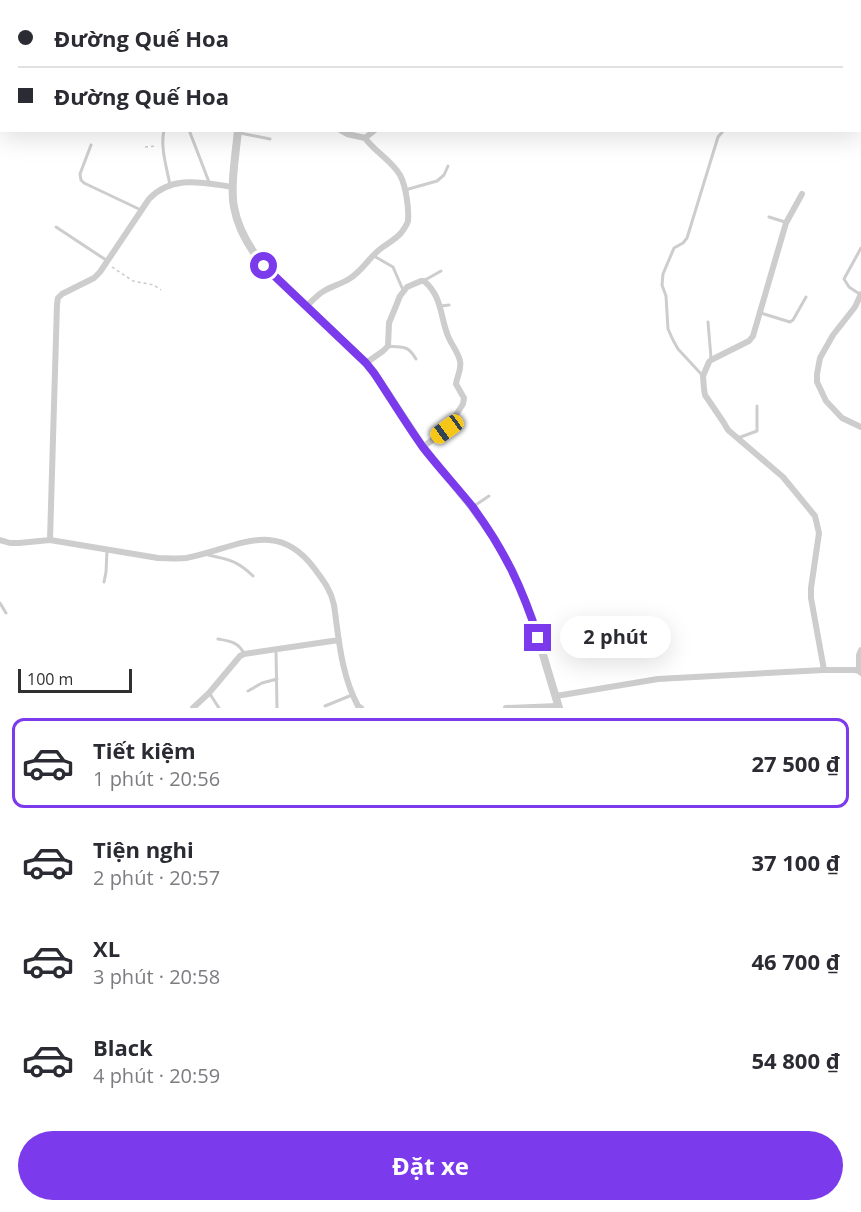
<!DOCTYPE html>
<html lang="vi">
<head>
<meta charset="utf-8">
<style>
  body { margin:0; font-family:"Open Sans",sans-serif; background:#f2f2f3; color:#2b2b33; height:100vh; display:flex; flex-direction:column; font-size:22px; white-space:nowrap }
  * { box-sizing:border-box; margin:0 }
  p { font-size:20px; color:#7c7c81 }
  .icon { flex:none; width:33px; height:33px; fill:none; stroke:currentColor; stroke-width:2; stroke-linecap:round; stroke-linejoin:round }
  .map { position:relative; height:708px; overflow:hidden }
  .details { display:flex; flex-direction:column; background:#fff; flex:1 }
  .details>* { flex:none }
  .banner { position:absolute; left:0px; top:0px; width:861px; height:132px; box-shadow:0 6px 24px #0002; display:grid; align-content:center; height:132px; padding:0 18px; background:#fff }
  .scale { position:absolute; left:18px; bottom:15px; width:114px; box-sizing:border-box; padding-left:6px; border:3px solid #303030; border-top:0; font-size:16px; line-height:21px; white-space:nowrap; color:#303030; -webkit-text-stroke:4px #fff; paint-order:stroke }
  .end { position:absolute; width:27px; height:27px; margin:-14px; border:8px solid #7c3aed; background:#fff; box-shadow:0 0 0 3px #fff }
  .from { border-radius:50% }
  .bubble { position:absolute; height:42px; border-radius:21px; background:#fff; box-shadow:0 6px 24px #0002; font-size:20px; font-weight:700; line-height:42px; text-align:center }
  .car { position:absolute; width:18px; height:36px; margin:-18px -9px; border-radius:8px; box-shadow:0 0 4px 2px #0007; background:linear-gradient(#f5c518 24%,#345 0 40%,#f5c518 0 76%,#345 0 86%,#f5c518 0) }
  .banner b { display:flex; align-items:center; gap:21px; height:57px; font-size:22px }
  .banner b+b { border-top:2px solid #e1e1e2 }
  .banner i { width:15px; height:15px; background:#2b2b33 }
  ul { padding:10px 0 0; list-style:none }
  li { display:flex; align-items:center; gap:18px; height:90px; margin:0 12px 9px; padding:0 6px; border:3px solid transparent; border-radius:12px }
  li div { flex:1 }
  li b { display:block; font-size:22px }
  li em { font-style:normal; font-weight:700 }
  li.active { border-color:#7c3aed }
  li>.icon { width:54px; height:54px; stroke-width:1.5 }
  .action { display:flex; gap:12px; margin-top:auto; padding:12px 18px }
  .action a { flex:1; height:69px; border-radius:36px; background:#7c3aed; color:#fff; font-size:24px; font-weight:700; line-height:69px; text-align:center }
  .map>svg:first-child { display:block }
</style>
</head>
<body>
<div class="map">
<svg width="861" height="708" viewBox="0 0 861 708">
  <rect width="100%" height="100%" fill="#fff"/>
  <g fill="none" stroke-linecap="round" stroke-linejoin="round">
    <path stroke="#cacaca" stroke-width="1.5" stroke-dasharray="3 3" stroke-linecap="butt" d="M145 147 156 146
      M112 267 133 281 154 285 161 290"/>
    <path stroke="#cdcdcd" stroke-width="3" d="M259 0 261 2
      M485 2 487 0
      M164 130C160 148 167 168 170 185
      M189 130 209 182
      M240 133 270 139
      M91 145 80 174 81 180 84 183 141 210
      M405 190 437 181 444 175 448 166
      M769 217 785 222
      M56 227 106 260
      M374 256 393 267 403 290
      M425 280 441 271
      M861 295 849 287 844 279 861 248
      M441 306 449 305
      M761 313 790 322 793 320 806 297
      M708 322 711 358
      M388 346C403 348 407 344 416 359
      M703 376 678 349 673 340 668 329 666 296 662 285 663 274 674 248 683 243 687 238 718 137 724 130
      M738 438 757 431V406
      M474 506 489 496
      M208 555C228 559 238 561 253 576
      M104 582 106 572 107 551
      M0 603 6 613
      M218 639C229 641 239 642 244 654
      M276 651 277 708
      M248 691 262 683 277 679
      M210 694 219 708
      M325 706 352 695"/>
    <path stroke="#cdcdcd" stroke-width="6" d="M476 0 478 2
      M592 2V0
      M340 130 347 134 365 138 375 130
      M802 194 786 223 753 336 749 341 711 360 709 362 703 376 704 389 705 395 724 423 728 430 783 477 815 516 819 533 811 588V598L824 670
      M861 294 855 307 833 335 820 358 817 374V382L826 401 842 418 861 427
      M307 306C312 301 317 295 324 291 332 286 341 284 349 279 362 271 368 259 379 250 386 244 395 240 401 233 404 229 407 225 408 221 409 208 406 186 400 175 391 160 375 152 365 138
      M366 363 383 351 388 346 389 323 400 296 407 287 421 281H424C442 296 440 316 448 336 451 344 458 352 460 361 462 369 457 376 456 384L464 398 463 404 447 429 423 447
      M0 540 10 543H19L50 540 158 558C167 558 177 559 186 558 235 549 276 517 314 568 323 580 331 590 334 605 339 640 341 674 358 706L361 708
      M50 540 57 304 58 298 62 294 94 278 100 272 149 199C172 174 204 183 233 187
      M859 671V655L861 650
      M556 696 658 679 824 670H855L859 671 861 673
      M193 708 209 693 240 656 244 654 339 640
      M506 708 558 706"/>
    <path stroke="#cdcdcd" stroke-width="8" d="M240 2V0
      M238 130C236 152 230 187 234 207 238 229 250 249 264 266L366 363 374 373 423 447 472 507 494 538 513 572 532 618 559 708"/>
  </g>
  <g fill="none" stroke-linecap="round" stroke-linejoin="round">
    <path stroke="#7c3aed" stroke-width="8" d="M264 266 366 363 374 373C390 397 405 422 422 446 438 467 456 486 472 506 503 548 523 588 538 638"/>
  </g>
</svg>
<div class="scale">100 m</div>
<i class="end from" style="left:264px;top:266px"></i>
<i class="end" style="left:538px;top:638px"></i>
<div class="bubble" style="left:560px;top:616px;width:111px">2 phút</div>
<i class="car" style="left:447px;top:429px;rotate:234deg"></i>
<div class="banner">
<b><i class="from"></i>Đường Quế Hoa</b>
<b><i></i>Đường Quế Hoa</b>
</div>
</div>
<section class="details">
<ul>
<li class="active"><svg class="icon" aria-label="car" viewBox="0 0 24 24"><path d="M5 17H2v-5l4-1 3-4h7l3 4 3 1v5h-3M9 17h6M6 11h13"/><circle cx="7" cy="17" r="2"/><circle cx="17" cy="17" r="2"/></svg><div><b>Tiết kiệm</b><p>1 phút · 20:56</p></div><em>27 500 ₫</em></li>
<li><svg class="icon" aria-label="car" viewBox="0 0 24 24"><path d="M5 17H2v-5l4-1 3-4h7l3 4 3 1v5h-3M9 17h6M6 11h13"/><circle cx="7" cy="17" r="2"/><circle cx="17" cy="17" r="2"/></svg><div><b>Tiện nghi</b><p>2 phút · 20:57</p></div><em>37 100 ₫</em></li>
<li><svg class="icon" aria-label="car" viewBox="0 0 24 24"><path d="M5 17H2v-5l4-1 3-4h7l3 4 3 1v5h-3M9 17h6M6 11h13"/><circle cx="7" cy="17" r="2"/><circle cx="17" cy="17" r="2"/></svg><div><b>XL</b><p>3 phút · 20:58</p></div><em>46 700 ₫</em></li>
<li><svg class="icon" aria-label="car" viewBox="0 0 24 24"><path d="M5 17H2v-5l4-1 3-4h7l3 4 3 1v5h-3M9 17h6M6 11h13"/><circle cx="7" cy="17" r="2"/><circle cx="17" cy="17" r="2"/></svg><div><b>Black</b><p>4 phút · 20:59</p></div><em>54 800 ₫</em></li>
</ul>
<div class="action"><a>Đặt xe</a></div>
</section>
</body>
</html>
